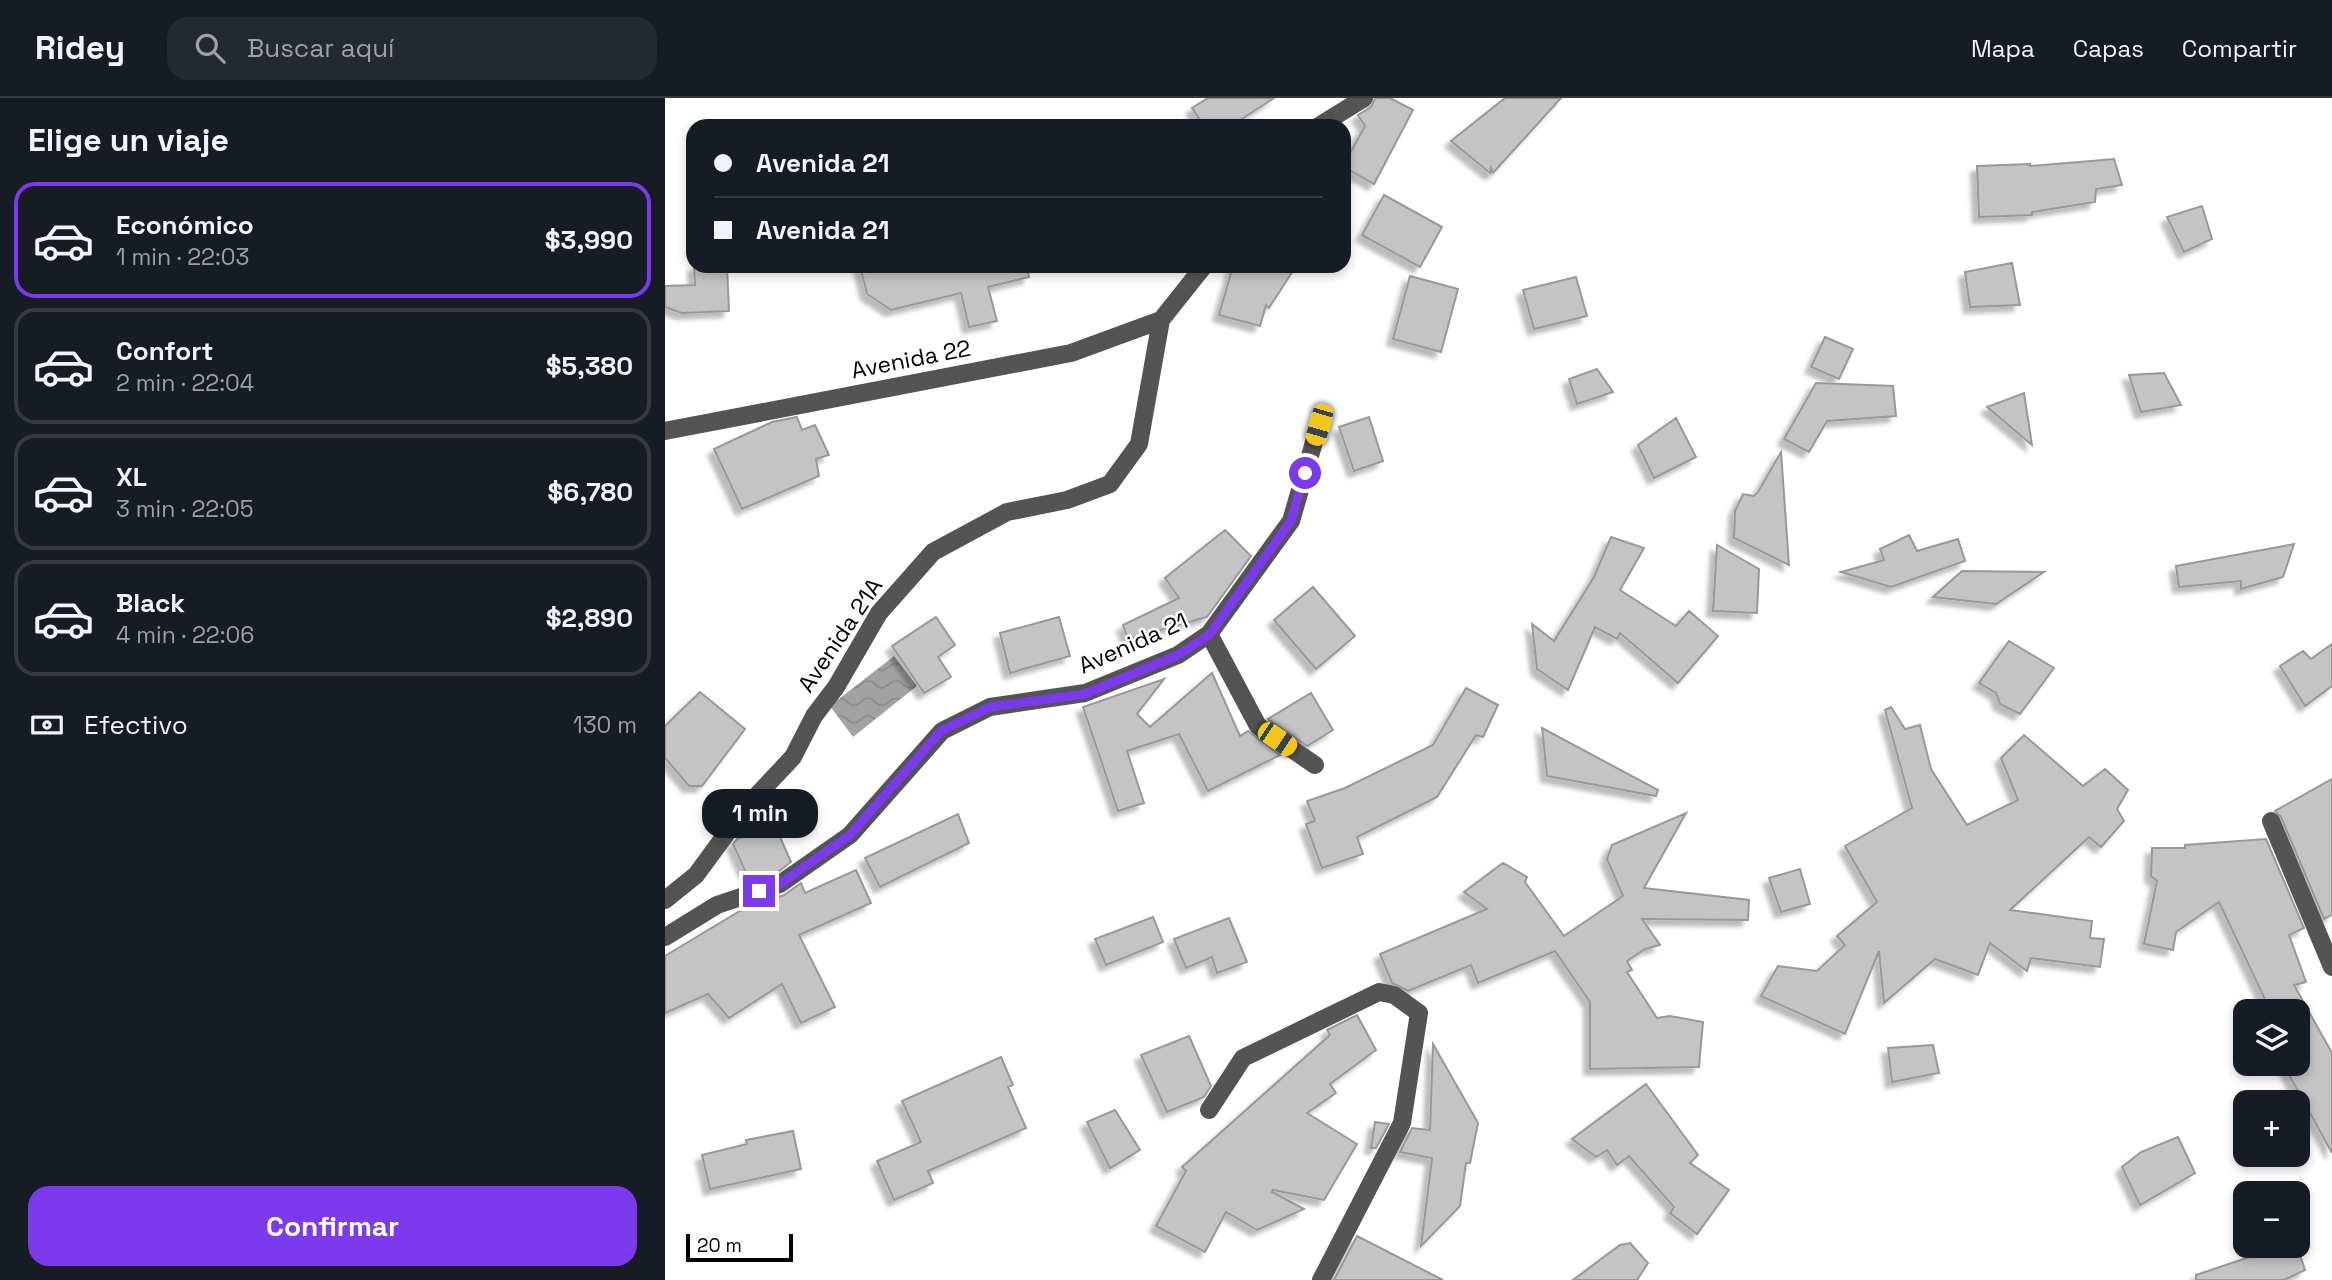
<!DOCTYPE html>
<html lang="es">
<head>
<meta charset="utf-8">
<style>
  body { margin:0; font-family:"Space Grotesk",sans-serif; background:#242831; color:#f1f3f6; height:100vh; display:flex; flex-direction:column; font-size:26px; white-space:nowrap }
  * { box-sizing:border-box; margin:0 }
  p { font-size:23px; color:#9ea1a6 }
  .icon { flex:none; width:38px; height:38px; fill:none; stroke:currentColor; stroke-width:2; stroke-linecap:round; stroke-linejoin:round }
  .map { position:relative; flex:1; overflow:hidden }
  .side { display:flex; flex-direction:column; background:#171b24; width:665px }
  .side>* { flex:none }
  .hud { position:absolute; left:21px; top:21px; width:665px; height:154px; border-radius:21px; box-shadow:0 4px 10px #0003; display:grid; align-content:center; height:154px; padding:0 28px; background:#171b24 }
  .controls { position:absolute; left:1568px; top:901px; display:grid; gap:14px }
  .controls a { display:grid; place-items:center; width:77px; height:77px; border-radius:14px; background:#171b24; box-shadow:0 4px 10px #0003; font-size:35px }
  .scale { position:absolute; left:21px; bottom:18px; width:107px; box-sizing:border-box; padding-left:7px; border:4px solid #000; border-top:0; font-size:19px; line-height:24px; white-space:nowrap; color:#000; -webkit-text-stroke:5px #fff; paint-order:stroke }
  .end { position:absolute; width:32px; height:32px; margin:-16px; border:9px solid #7c3aed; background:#fff; box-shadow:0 0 0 4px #fff }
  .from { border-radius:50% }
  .bubble { position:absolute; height:49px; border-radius:21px; background:#171b24; box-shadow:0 4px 10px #0003; font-size:23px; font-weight:600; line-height:49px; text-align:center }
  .car { position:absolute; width:21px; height:42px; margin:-21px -10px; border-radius:9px; box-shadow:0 0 5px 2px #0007; background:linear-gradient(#f5c518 24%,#345 0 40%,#f5c518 0 76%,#345 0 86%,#f5c518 0) }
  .hud b { display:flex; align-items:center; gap:24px; height:66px; font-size:26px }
  .hud b+b { border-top:2px solid #363941 }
  .hud i { width:18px; height:18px; background:#f1f3f6 }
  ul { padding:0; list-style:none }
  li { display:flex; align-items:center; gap:21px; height:116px; margin:0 14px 10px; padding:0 14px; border:4px solid #363941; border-radius:21px }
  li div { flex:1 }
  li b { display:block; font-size:26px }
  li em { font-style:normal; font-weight:600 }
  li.on { border-color:#7c3aed }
  li>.icon { width:63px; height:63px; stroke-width:1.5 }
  h2 { padding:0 28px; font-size:32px; line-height:84px }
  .pay { display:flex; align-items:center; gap:18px; height:77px; padding:0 28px; font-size:26px }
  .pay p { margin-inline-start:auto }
  .button { display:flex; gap:14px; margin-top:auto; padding:14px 28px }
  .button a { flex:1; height:80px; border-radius:21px; background:#7c3aed; color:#fff; font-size:28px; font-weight:600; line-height:80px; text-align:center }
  header { display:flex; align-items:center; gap:42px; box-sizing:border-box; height:98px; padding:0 35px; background:#171b24; border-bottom:2px solid #363941 }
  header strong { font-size:33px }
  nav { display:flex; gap:38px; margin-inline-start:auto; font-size:24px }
  .search { width:490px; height:63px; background:#242831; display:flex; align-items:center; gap:18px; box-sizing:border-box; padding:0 24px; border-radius:21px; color:#9ea1a6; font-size:26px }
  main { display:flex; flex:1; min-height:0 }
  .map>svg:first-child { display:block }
</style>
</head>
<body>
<header>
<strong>Ridey</strong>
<div class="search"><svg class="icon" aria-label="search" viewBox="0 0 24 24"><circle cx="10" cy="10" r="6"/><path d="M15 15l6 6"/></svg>Buscar aquí</div>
<nav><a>Mapa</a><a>Capas</a><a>Compartir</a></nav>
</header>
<main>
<section class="side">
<h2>Elige un viaje</h2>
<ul>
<li class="on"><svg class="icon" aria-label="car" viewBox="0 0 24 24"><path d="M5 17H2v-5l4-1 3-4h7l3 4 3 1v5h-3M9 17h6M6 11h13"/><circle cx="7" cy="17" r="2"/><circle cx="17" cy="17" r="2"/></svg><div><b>Económico</b><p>1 min · 22:03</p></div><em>$3,990</em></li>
<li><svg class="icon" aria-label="car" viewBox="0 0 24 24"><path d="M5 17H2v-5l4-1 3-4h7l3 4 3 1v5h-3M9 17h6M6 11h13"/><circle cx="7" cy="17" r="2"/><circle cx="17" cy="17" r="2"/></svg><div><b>Confort</b><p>2 min · 22:04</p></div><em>$5,380</em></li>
<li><svg class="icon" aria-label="car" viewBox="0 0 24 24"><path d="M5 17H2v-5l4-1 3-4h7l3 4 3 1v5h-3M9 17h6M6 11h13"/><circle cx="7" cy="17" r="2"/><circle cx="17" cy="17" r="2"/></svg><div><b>XL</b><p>3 min · 22:05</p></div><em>$6,780</em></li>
<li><svg class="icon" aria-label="car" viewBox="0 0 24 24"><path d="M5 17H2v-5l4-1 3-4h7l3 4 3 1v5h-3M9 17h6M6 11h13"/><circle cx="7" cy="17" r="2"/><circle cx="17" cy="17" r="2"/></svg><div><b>Black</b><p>4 min · 22:06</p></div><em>$2,890</em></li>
</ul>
<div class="pay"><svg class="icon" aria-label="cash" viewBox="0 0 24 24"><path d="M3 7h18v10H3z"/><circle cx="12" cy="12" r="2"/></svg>Efectivo<p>130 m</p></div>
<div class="button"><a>Confirmar</a></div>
</section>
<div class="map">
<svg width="1667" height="1182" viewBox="0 0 1667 1182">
  <defs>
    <pattern id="water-waves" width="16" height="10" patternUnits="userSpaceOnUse" patternTransform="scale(1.75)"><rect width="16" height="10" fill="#a2a2a2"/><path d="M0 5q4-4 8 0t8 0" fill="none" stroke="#8a8a8a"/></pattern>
    <filter id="shadow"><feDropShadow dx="-6" dy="6" stdDeviation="2" flood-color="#0004"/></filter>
  </defs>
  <rect width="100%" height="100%" fill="#fff"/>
  <path fill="url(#water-waves)" d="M229 558 252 588 188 639 165 608Z"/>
  <path fill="#c4c4c4" stroke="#989898" stroke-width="2" filter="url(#shadow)" d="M543 0H609L566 28H539L527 10Z
    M710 0H725L748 12 709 86 679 69V66L700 28 693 17 706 9Z
    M840 0H896L828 75 826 70 825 75 786 43Z
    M1449 61 1457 87 1431 91 1430 104 1367 114V117L1314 119 1312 68 1365 66V68Z
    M719 97 777 129 755 169 697 137Z
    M1537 108 1547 141 1519 154 1502 119Z
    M1347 165 1355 207 1305 209 1300 174Z
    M29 168H62L64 213 17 215 0 209V188L30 187Z
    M195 168H362L364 179 323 189 332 223 304 229 296 195 226 212 202 196Z
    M568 168H631L604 210 601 207 595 228 554 217Z
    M745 178 793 191 776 254 728 241Z
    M911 179 922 218 869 231 858 192Z
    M1160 239 1188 251 1174 281 1146 269Z
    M932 271 948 294 912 306 904 281Z
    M1499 275 1516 307 1476 314 1464 277Z
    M1151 285 1228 288 1231 318 1162 323 1144 354 1119 341Z
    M1359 295 1367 347 1322 309Z
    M132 319 137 332 150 327 164 357 151 361 154 378 77 411 49 351 107 324Z
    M704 319 718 363 689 373 674 329Z
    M1011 320 1031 359 989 380 973 347Z
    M1116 354 1124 467 1069 440 1070 413 1078 396 1089 398 1093 394Z
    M560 432 586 458 542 519 463 541 458 527 514 500 500 480Z
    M1244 437 1252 453 1293 441 1300 463 1226 489 1176 474 1219 462 1215 451Z
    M946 439 979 450 955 492 1011 528 1024 513 1053 538 1013 585 955 535 952 541 930 529 903 592 872 571 867 526 889 543 929 479Z
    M1629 446 1618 479 1576 491V483L1514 489 1511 468Z
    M1052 447 1094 471 1092 515 1048 513Z
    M1297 473 1379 474 1331 506 1268 499Z
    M648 489 690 538 651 571 609 522Z
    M271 519 290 547 273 559 286 579 259 595 227 548Z
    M394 519 405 558 345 575 335 535Z
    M1344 543 1389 570 1355 616 1335 606 1331 595 1314 585Z
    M1667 546V588L1640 608 1615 568 1638 553 1646 561Z
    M547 575 575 638 583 633 615 657 543 693 514 636 462 653 479 705 453 713 418 609 499 581 472 616 485 629Z
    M801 590 833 607 818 639 811 637 772 699 692 739 698 756 657 770 641 726 650 723 642 703 680 690 768 647Z
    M35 594 80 631 37 688H24L0 660V628Z
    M646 595 668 632 642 648 603 621Z
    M1226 609 1240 631 1255 627 1266 671 1302 727 1353 702 1336 660 1359 637 1418 688 1440 671 1463 692 1452 711 1459 723 1436 749 1424 739 1345 812 1427 823 1425 840 1439 841 1435 869 1366 860 1362 873 1325 845 1313 877 1270 861 1219 905 1214 853 1180 936 1096 898 1113 868 1152 873 1180 847 1172 838 1212 804 1180 748 1247 710 1220 612Z
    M877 630 993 692 991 698 882 678Z
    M1667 681V817L1659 821 1616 719 1610 713Z
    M1021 715 979 790 1084 802 1083 822 977 821 995 847 980 851 962 863 967 872 962 874 992 920 1005 918 1038 924 1034 969 925 971V904L890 853 813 885 806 867 743 893 727 885 715 856 822 811 799 794 838 765 862 779 860 784 899 838 958 798 942 761 947 747Z
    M293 716 304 745 215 789 200 760Z
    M109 725 126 764 110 776 85 784 68 746 72 741Z
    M1601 741 1639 830 1624 837 1641 884 1629 887 1667 955V1055L1618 966H1633V914H1606L1554 804 1511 834 1508 852 1479 846 1492 783 1486 778 1487 750H1520V747Z
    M1135 771 1145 806 1116 814 1104 780Z
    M191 772 206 805 134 837 170 909 136 925 117 886 64 920 43 896 0 915V858L75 813 119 797 136 785 140 795Z
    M488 819 498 844 441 867 430 841Z
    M564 820 582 864 552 875 547 859 521 870 509 841Z
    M692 917 711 952 665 986 671 995 642 1015 692 1046 659 1102 608 1092 607 1094 639 1111 592 1132 561 1114 540 1154 491 1128 521 1073 517 1069 665 937 662 932Z
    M524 938 546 988 539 999 502 1014 476 957Z
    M768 946 813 1025 805 1065H801L795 1108 756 1148 767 1060 735 1054 747 1030 765 1032Z
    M1268 947 1274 975 1227 984 1223 950Z
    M336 959 348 987 343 989 361 1030 263 1073 268 1085 229 1102 212 1063 256 1044 237 1003Z
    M981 986 1033 1057 1025 1065 1064 1092 1032 1136 1005 1115 1009 1109 964 1058 952 1067 942 1052 931 1059 907 1041Z
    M450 1012 475 1052 445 1070 422 1024Z
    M710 1024 724 1026 711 1050H706Z
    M128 1033 136 1071 45 1091 37 1057 82 1046 81 1042Z
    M1513 1039 1530 1075 1475 1107 1457 1069 1476 1054Z
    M692 1138 778 1182H669Z
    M965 1145 983 1165 972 1182H908L955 1147Z
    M1617 1148H1632L1640 1172 1619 1182H1531V1177Z"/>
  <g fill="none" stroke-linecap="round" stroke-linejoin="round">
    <path stroke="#545454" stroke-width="18" d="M654 28 699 0
      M0 333 406 255 496 222
      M544 536 593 628 650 667
      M1606 723 1667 869
      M0 802 31 777 81 709 128 659 149 618 171 589 214 515 268 454 342 414 402 402 445 386 474 346 496 222 539 168
      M0 839 52 807 115 786 185 737 277 633 325 609 420 595 513 557 544 536 626 423 654 327
      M544 1012 578 960 714 894 729 897 754 915 737 1025 656 1182"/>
  </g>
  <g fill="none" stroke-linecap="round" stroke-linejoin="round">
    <path stroke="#7c3aed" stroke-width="9" d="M94 793 115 786 185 737 276 633 325 609 420 596 513 557 544 537 626 423 640 375"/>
  </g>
  <g text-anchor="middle" stroke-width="5" stroke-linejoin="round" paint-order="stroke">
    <g font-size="23" fill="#000" stroke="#fff">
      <text transform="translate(246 261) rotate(-11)" y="8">Avenida 22</text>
      <text transform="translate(175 537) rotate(-56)" y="8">Avenida 21A</text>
      <text transform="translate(468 545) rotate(-24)" y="8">Avenida 21</text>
    </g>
  </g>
</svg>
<div class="controls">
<a><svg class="icon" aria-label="layers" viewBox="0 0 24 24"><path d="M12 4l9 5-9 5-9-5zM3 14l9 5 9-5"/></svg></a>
<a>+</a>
<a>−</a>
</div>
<div class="scale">20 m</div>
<i class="end from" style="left:640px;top:375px"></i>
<i class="end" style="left:94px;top:793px"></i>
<div class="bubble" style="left:37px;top:691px;width:116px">1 min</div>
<i class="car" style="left:654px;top:327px;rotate:196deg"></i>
<i class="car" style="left:612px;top:641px;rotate:124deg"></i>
<div class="hud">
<b><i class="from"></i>Avenida 21</b>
<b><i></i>Avenida 21</b>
</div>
</div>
</main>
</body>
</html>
